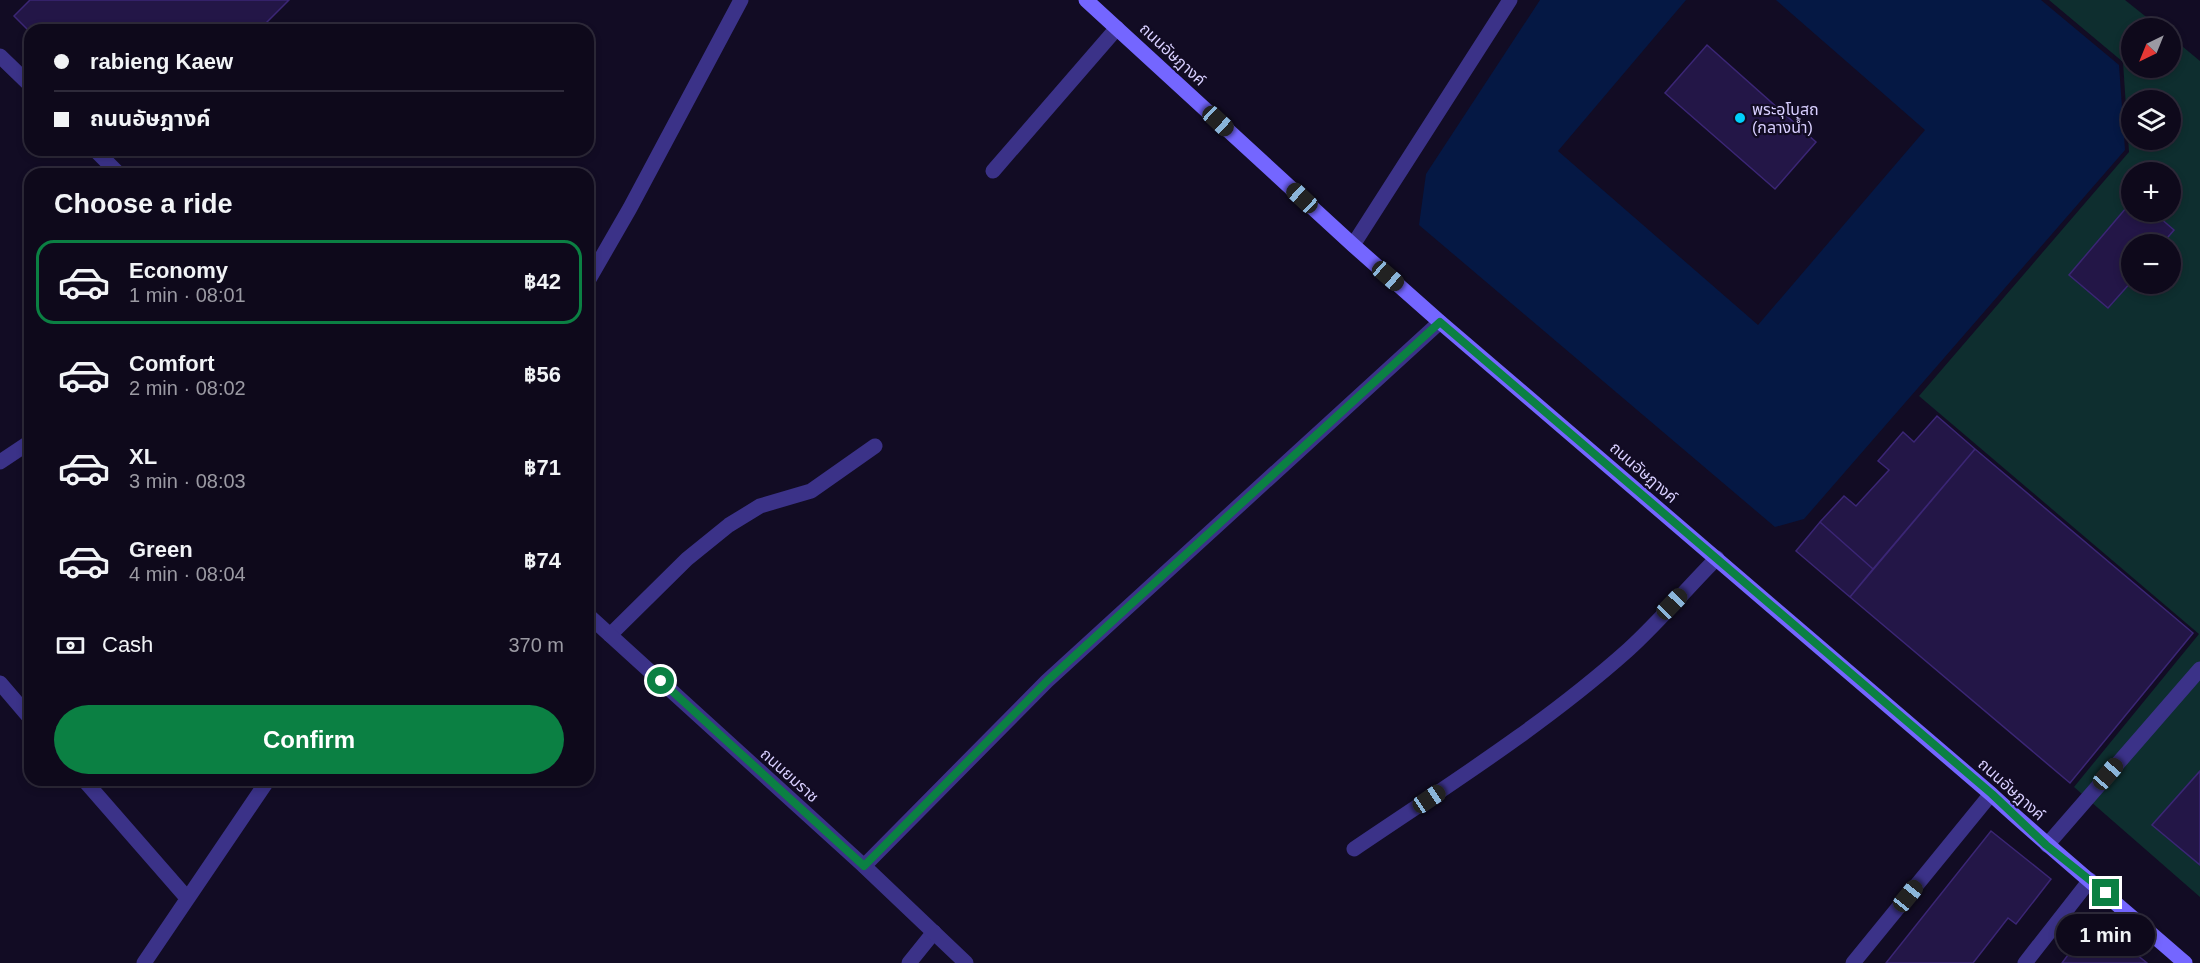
<!DOCTYPE html>
<html lang="en">
<head>
<meta charset="utf-8">
<style>
  body { margin:0; font-family:Helvetica,"Noto Sans Thai",sans-serif; background:#1c1728; color:#f1f3f6; height:100vh; display:flex; flex-direction:column; font-size:22px; white-space:nowrap }
  * { box-sizing:border-box; margin:0 }
  p { font-size:20px; color:#9b9aa3 }
  .icon { flex:none; width:33px; height:33px; fill:none; stroke:currentColor; stroke-width:2; stroke-linecap:round; stroke-linejoin:round }
  .map { position:relative; flex:1; overflow:hidden }
  .panel { position:absolute; left:24px; top:168px; width:570px; height:618px; display:flex; flex-direction:column; background:#0e091b; border-radius:18px; box-shadow:0 3px 9px #0003,0 0 0 2px #2e2a3a }
  .panel>* { flex:none }
  .top-card { position:absolute; left:24px; top:24px; width:570px; height:132px; border-radius:18px; box-shadow:0 3px 9px #0003,0 0 0 2px #2e2a3a; display:grid; align-content:center; height:132px; padding:0 30px; background:#0e091b }
  .needle { width:39px; rotate:223deg }
  .tools { position:absolute; left:2121px; top:18px; display:grid; gap:12px }
  .tools a { display:grid; place-items:center; width:60px; height:60px; border-radius:50%; background:#0e091b; box-shadow:0 3px 9px #0003,0 0 0 2px #2e2a3a; font-size:30px }
  .end { position:absolute; width:27px; height:27px; margin:-14px; border:8px solid #0b8043; background:#fff; box-shadow:0 0 0 3px #fff }
  .from { border-radius:50% }
  .bubble { position:absolute; height:42px; border-radius:21px; background:#0e091b; box-shadow:0 3px 9px #0003,0 0 0 2px #2e2a3a; font-size:20px; font-weight:800; line-height:42px; text-align:center }
  .car { position:absolute; width:18px; height:36px; margin:-18px -9px; border-radius:8px; box-shadow:0 0 4px 2px #0007; background:linear-gradient(#222 24%,#8ab4d8 0 40%,#222 0 76%,#8ab4d8 0 86%,#222 0) }
  .top-card b { display:flex; align-items:center; gap:21px; height:57px; font-size:22px }
  .top-card b+b { border-top:2px solid #2e2a3a }
  .top-card i { width:15px; height:15px; background:#f1f3f6 }
  ul { padding:0; list-style:none }
  li { display:flex; align-items:center; gap:18px; height:84px; margin:0 12px 9px; padding:0 18px; border:3px solid transparent; border-radius:18px }
  li div { flex:1 }
  li b { display:block; font-size:22px }
  li em { font-style:normal; font-weight:800 }
  li.current { border-color:#0b8043 }
  li>.icon { width:54px; height:54px; stroke-width:1.5 }
  h2 { padding:0 30px; font-size:27px; line-height:72px }
  .pay { display:flex; align-items:center; gap:15px; height:66px; padding:0 30px; font-size:22px }
  .pay p { margin-inline-start:auto }
  .action { display:flex; gap:12px; margin-top:auto; padding:12px 30px }
  .action a { flex:1; height:69px; border-radius:36px; background:#0b8043; color:#fff; font-size:24px; font-weight:800; line-height:69px; text-align:center }
  .map>svg:first-child { display:block }
</style>
</head>
<body>
<div class="map">
<svg width="2200" height="963" viewBox="0 0 2200 963">
  <rect width="100%" height="100%" fill="#120c24"/>
  <path fill="#0e2e2f" fill-rule="evenodd" d="M2049 0H2125L2160 28H2132V68H2170L2171 37 2200 61V897L2074 787 2199 634 1919 396 2129 152 2123 62ZM2132 100H2170V140H2132ZM2132 172H2170V212H2132ZM2132 244H2170V284H2132Z"/>
  <path fill="#051844" d="M1540 0H1686L1558 151 1758 325 1925 130 1776 0H2041L2119 65 2125 150 1804 519 1775 527 1419 225 1426 174Z"/>
  <path fill="#231647" stroke="#3b2675" stroke-width="1.5" d="M30 0H289L259 30H30V32L14 16Z
    M1707 45 1816 142 1775 189 1665 93Z
    M2132 201V212H2153L2174 230 2162 244H2132V281L2108 308 2069 275Z
    M1937 416 1975 449 1873 569 1820 522 1844 496 1856 506 1889 470 1878 461 1903 432 1914 442Z
    M1975 449 2193 633 2070 783 1850 597Z
    M1820 522 1873 569 1850 597 1796 551Z
    M2200 771V865L2152 825Z
    M1991 831 2051 879 2016 924 2008 918 1973 963H1886Z
    M2094 920 2147 963H2062Z"/>
  <g fill="none" stroke-linecap="round" stroke-linejoin="round">
    <path stroke="#3b3288" stroke-width="15" d="M2047 845 2200 669
      M2025 963 2090 880"/>
    <path stroke="#3b3288" stroke-width="15" d="M993 171 1117 28
      M1353 245 1510 0
      M588 281 630 208 741 0
      M0 462 30 442
      M610 635 687 559 729 525 760 506 811 491 875 446
      M0 683 30 718
      M84 780 187 898
      M1354 849C1447 786 1544 725 1628 650 1659 622 1687 588 1717 558
      M864 866 1047 681 1440 322
      M144 963 268 780
      M909 963 934 932
      M1853 963 1991 794"/>
    <path stroke="#3b3288" stroke-width="15" d="M0 56 30 85
      M95 150 119 174
      M588 615 864 866 966 963"/>
    <path stroke="#7466ff" stroke-width="15" d="M1086 0 1353 245 1440 322 1991 794C2054 852 2120 906 2185 963"/>
  </g>
  <g fill="none" stroke-linecap="round" stroke-linejoin="round">
    <path stroke="#0b8043" stroke-width="8" d="M661 681 864 866 1047 681 1440 322 1992 794 2046 845 2106 893"/>
  </g>
  <circle fill="#00d0fa" stroke="#120c24" stroke-width="2" cx="1740" cy="118" r="6"/>
  <g text-anchor="middle" stroke-width="4.5" stroke-linejoin="round" paint-order="stroke">
    <g font-size="16" fill="#d8cfff" stroke="#120c24">
      <text transform="translate(1173 54) rotate(43)" y="6">ถนนอัษฎางค์</text>
      <text transform="translate(1644 472) rotate(41)" y="6">ถนนอัษฎางค์</text>
      <text transform="translate(790 775) rotate(42)" y="6">ถนนยมราช</text>
      <text transform="translate(2012 789) rotate(42)" y="6">ถนนอัษฎางค์</text>
    </g>
    <g font-size="16" fill="#d8cfff" stroke="#120c24" text-anchor="start">
      <text x="1752" y="115">พระอุโบสถ<tspan x="1752" dy="18">(กลางน้ำ)</tspan></text>
    </g>
  </g>
</svg>
<div class="tools">
<a><svg class="needle" viewBox="-14 -14 28 28"><path d="M0-13l5 13h-10z" fill="#e53935"/><path d="M0 13l5-13h-10z" fill="#9b9aa3"/></svg></a>
<a><svg class="icon" aria-label="layers" viewBox="0 0 24 24"><path d="M12 4l9 5-9 5-9-5zM3 14l9 5 9-5"/></svg></a>
<a>+</a>
<a>−</a>
</div>
<i class="end from" style="left:661px;top:681px"></i>
<i class="end" style="left:2106px;top:893px"></i>
<div class="bubble" style="left:2056px;top:914px;width:99px">1 min</div>
<i class="car" style="left:1218px;top:121px;rotate:133deg"></i>
<i class="car" style="left:1302px;top:198px;rotate:313deg"></i>
<i class="car" style="left:1388px;top:276px;rotate:131deg"></i>
<i class="car" style="left:1672px;top:604px;rotate:44deg"></i>
<i class="car" style="left:2108px;top:774px;rotate:41deg"></i>
<i class="car" style="left:1429px;top:799px;rotate:56deg"></i>
<i class="car" style="left:1908px;top:896px;rotate:39deg"></i>
<div class="top-card">
<b><i class="from"></i>rabieng Kaew</b>
<b><i></i>ถนนอัษฎางค์</b>
</div>
<section class="panel">
<h2>Choose a ride</h2>
<ul>
<li class="current"><svg class="icon" aria-label="car" viewBox="0 0 24 24"><path d="M5 17H2v-5l4-1 3-4h7l3 4 3 1v5h-3M9 17h6M6 11h13"/><circle cx="7" cy="17" r="2"/><circle cx="17" cy="17" r="2"/></svg><div><b>Economy</b><p>1 min · 08:01</p></div><em>฿42</em></li>
<li><svg class="icon" aria-label="car" viewBox="0 0 24 24"><path d="M5 17H2v-5l4-1 3-4h7l3 4 3 1v5h-3M9 17h6M6 11h13"/><circle cx="7" cy="17" r="2"/><circle cx="17" cy="17" r="2"/></svg><div><b>Comfort</b><p>2 min · 08:02</p></div><em>฿56</em></li>
<li><svg class="icon" aria-label="car" viewBox="0 0 24 24"><path d="M5 17H2v-5l4-1 3-4h7l3 4 3 1v5h-3M9 17h6M6 11h13"/><circle cx="7" cy="17" r="2"/><circle cx="17" cy="17" r="2"/></svg><div><b>XL</b><p>3 min · 08:03</p></div><em>฿71</em></li>
<li><svg class="icon" aria-label="car" viewBox="0 0 24 24"><path d="M5 17H2v-5l4-1 3-4h7l3 4 3 1v5h-3M9 17h6M6 11h13"/><circle cx="7" cy="17" r="2"/><circle cx="17" cy="17" r="2"/></svg><div><b>Green</b><p>4 min · 08:04</p></div><em>฿74</em></li>
</ul>
<div class="pay"><svg class="icon" aria-label="cash" viewBox="0 0 24 24"><path d="M3 7h18v10H3z"/><circle cx="12" cy="12" r="2"/></svg>Cash<p>370 m</p></div>
<div class="action"><a>Confirm</a></div>
</section>
</div>
</body>
</html>
